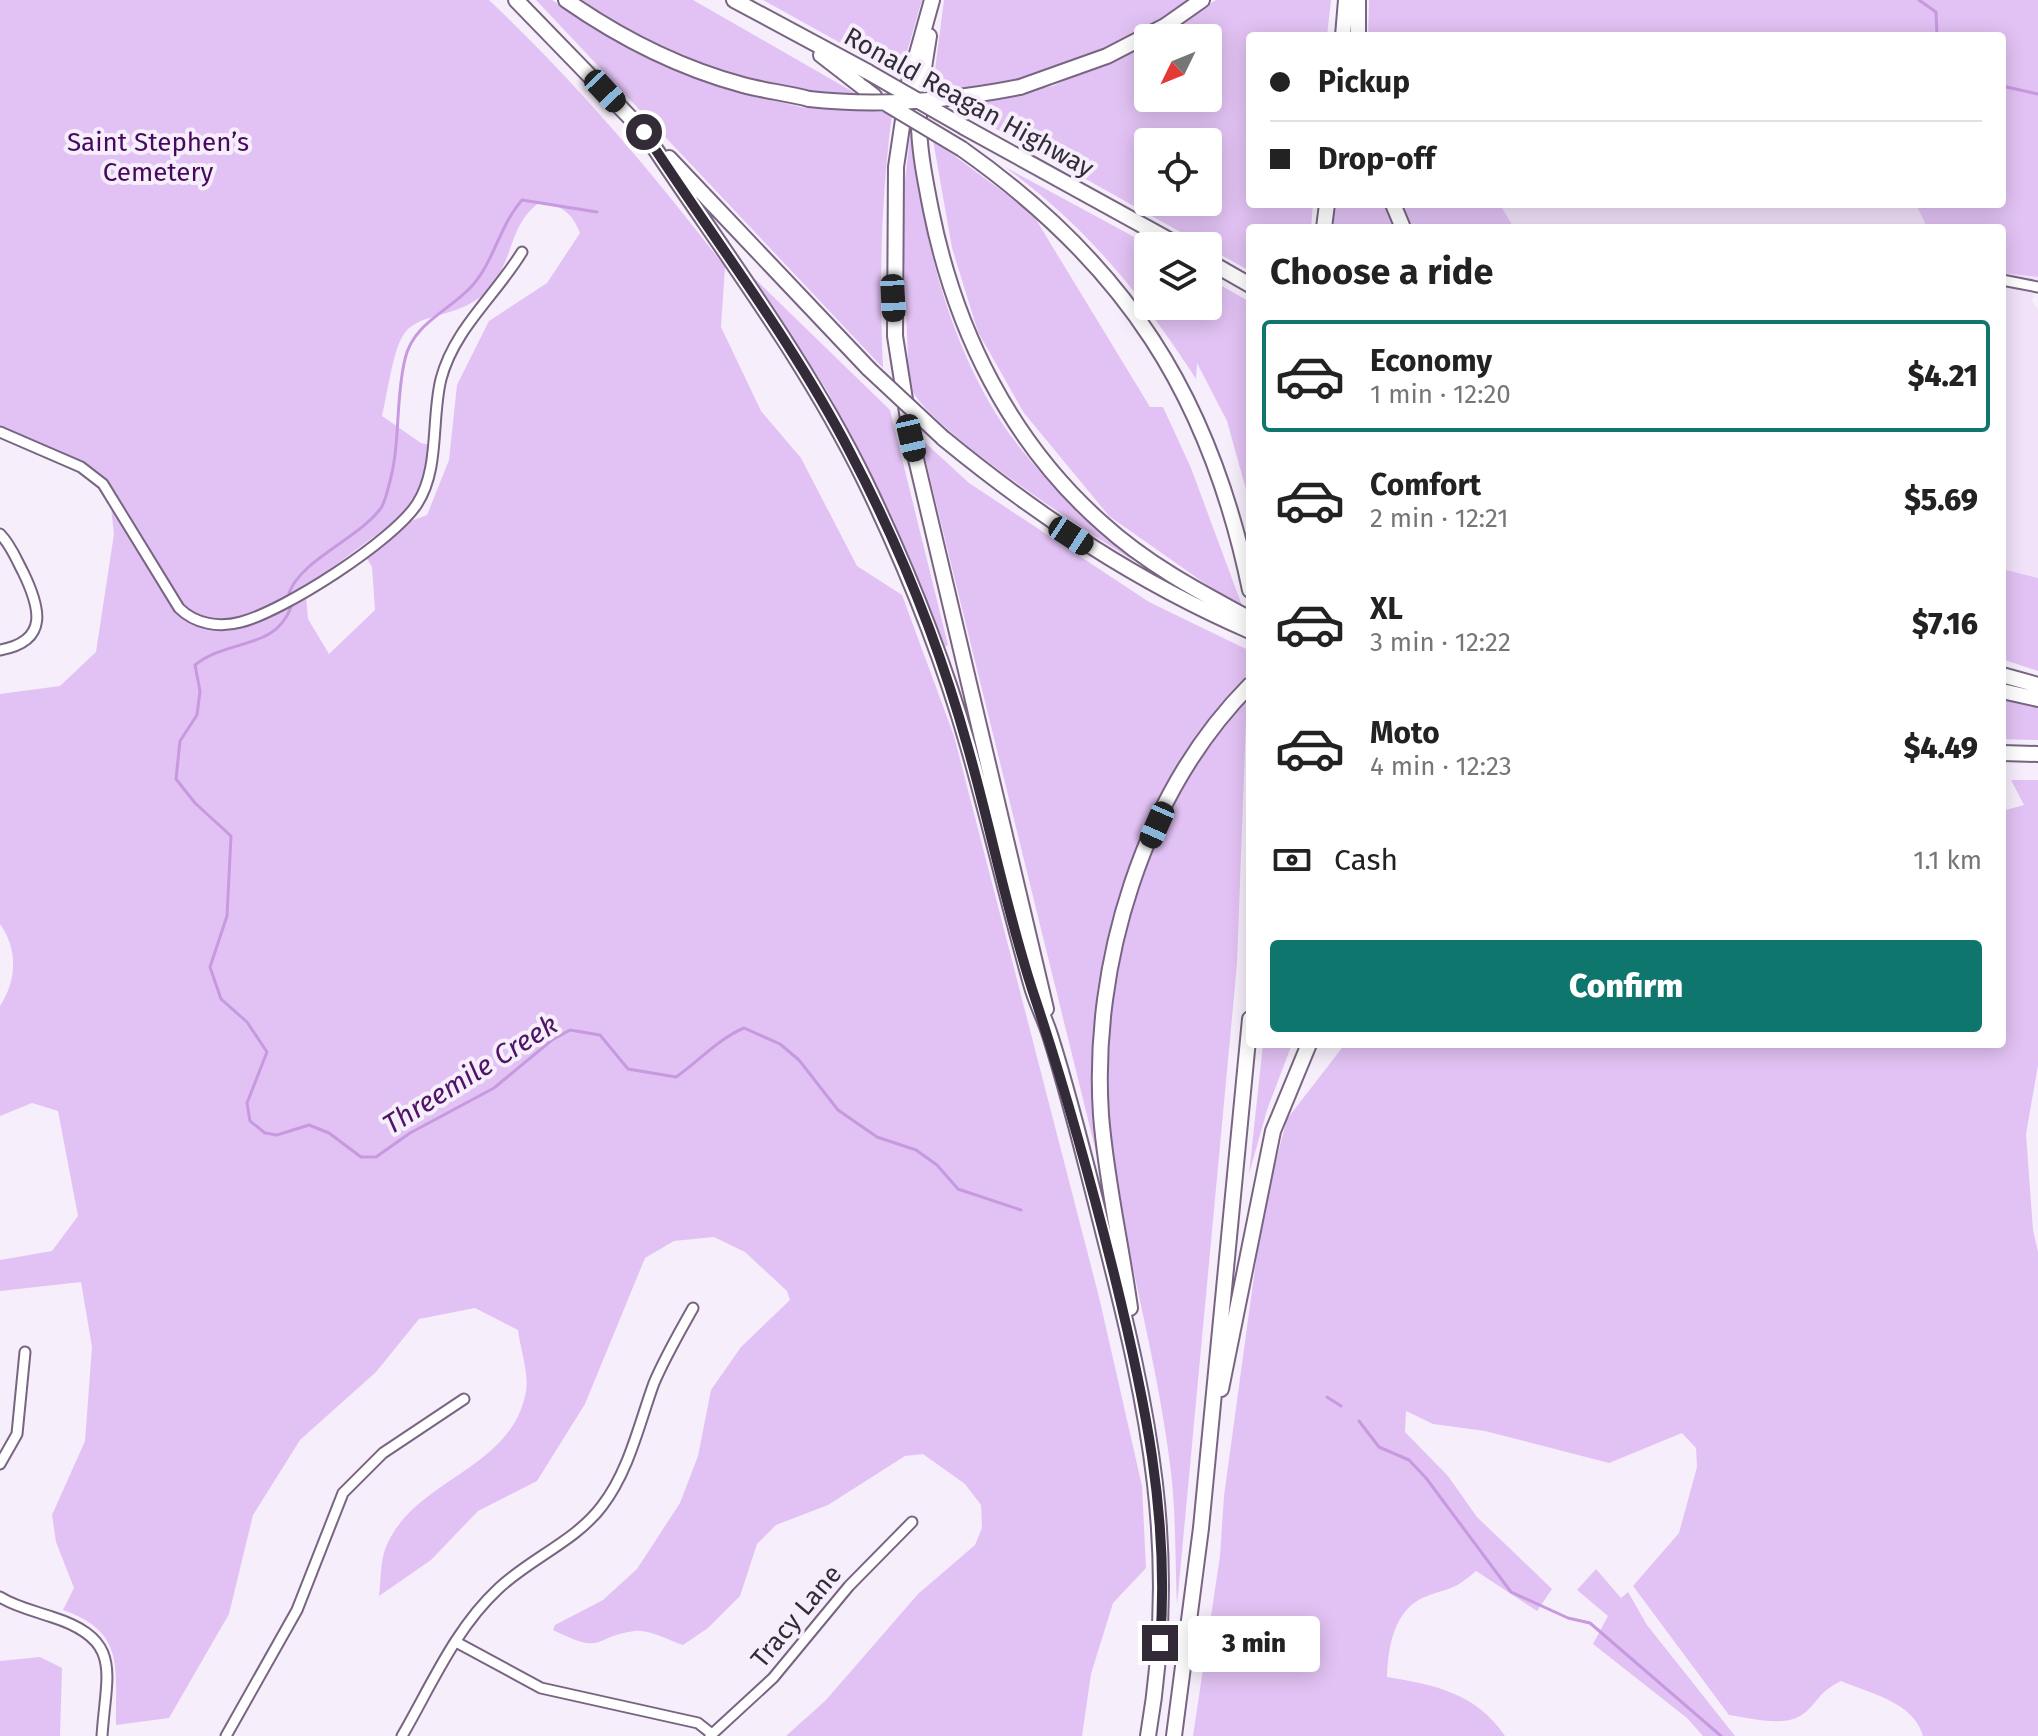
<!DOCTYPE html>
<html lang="en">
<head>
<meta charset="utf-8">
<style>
  body { margin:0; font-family:"Fira Sans",sans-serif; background:#f6f6f6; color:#222; height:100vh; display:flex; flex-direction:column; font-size:30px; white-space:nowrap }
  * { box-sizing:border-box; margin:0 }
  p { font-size:26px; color:#767676 }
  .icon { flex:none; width:44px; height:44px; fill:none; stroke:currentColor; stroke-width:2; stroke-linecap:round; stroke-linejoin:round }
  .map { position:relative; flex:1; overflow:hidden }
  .side { position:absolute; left:1246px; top:224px; width:760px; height:824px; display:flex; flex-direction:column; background:#fff; border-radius:8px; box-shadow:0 4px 20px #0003 }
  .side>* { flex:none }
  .top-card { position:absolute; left:1246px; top:32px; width:760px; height:176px; border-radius:8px; box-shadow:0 4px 20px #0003; display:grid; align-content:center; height:176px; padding:0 24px; background:#fff }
  .needle { width:52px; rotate:227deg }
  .tools { position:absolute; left:1134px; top:24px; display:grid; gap:16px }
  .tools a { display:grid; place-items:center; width:88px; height:88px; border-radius:8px; background:#fff; box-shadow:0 4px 20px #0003; font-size:40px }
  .end { position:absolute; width:36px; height:36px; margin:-18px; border:10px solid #342b38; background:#fff; box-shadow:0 0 0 4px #fff }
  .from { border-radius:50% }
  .bubble { position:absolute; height:56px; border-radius:8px; background:#fff; box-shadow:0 4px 20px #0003; font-size:26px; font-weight:800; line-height:56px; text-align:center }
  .car { position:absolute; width:24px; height:48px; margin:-24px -12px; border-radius:10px; box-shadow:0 0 6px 2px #0007; background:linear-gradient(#222 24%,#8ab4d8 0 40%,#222 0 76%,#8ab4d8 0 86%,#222 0) }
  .top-card b { display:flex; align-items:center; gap:28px; height:76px; font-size:30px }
  .top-card b+b { border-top:2px solid #e0e0e0 }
  .top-card i { width:20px; height:20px; background:#222 }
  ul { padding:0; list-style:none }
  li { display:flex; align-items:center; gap:24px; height:112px; margin:0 16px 12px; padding:0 8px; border:4px solid transparent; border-radius:8px }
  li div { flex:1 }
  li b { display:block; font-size:30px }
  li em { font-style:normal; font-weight:800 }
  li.on { border-color:#0f766e }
  li>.icon { width:72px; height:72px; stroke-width:1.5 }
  h2 { padding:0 24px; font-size:36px; line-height:96px }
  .pay { display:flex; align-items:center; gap:20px; height:88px; padding:0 24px; font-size:30px }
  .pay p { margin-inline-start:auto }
  .button { display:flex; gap:16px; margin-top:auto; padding:16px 24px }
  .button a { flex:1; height:92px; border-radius:8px; background:#0f766e; color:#fff; font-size:32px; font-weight:800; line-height:92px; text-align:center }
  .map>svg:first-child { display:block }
</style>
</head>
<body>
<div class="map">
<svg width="2038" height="1736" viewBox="0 0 2038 1736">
  <rect width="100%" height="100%" fill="#f6eefb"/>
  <path fill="#f1e2fa" d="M1500 204H1916L1927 228H1514Z
    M2002 273 2038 277 2032 301 2038 310V578L2002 569Z"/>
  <path fill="#e2c2f4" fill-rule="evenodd" d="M0 0H489C576 82 652 172 725 267L721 327 761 411 801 458 857 566 902 595 954 736 1099 1297 1142 1486 1146 1568 1113 1603 1091 1674 1082 1736H786L826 1700 918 1594 975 1545 982 1528 981 1505 965 1484 923 1454 905 1456 828 1505 776 1525 757 1544 740 1596 708 1628 683 1645C670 1641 649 1629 635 1631 590 1637 606 1656 553 1630L555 1625 603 1600 637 1569 680 1503 698 1456 711 1390 741 1347 790 1300 787 1291 745 1252 714 1237 674 1241 645 1258 585 1404 537 1481 478 1511 431 1560 379 1596C381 1581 380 1561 386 1547 414 1478 513 1470 526 1391 529 1373 520 1348 518 1330L475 1308 419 1319 376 1372 300 1440 253 1515 229 1614 169 1718 116 1725C115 1668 126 1632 63 1610L74 1588 56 1542 52 1515 85 1441 92 1347 81 1282 0 1291V1260L52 1251 78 1216 58 1111 32 1103 0 1116V1006C17 980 18 949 0 924V694L60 686 96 652 114 534 110 498 156 574 171 605 187 622 210 628 245 627 306 595 308 619 329 654 375 610 372 567 365 555 403 524 427 515 449 460 457 385 489 321 547 283 580 233C572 213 563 206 540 202 510 223 514 257 492 285 464 321 422 309 404 334 393 349 387 396 382 416L421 443 430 445 421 488 414 501 394 522 311 583 310 589C269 606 216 640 180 600L114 490 95 471 0 430Z
    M536 0H552L632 51 720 87 805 108 885 110 892 114C881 200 879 282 883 368Z
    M577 0H693L862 97 755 83 654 45Z
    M763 0H922L900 76Z
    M944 0H1189C1101 61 1039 78 935 96L932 93Z
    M1216 0H1331L1327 36H1250V204H1313L1311 228H1250V271L955 106 1053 86 1148 42V98H1208V38H1156ZM1148 142H1208V202H1148Z
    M1369 0H2038V277L2002 273V228H1927L1916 204H2002V36H1368Z
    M911 126 915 130C917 231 954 363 1017 444 1051 488 1092 524 1133 560 1090 534 921 425 909 384L902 208Z
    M933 140 1032 213 1150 407H1163L1191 468 1244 611 1109 516 1024 413 978 332 952 248Z
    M1005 167 1151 246H1148V306H1208V278L1250 302V504L1227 421 1197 363 1196 379C1140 293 1089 229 1005 167Z
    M1335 204H1385L1396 228H1333Z
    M1402 204H1500L1514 228H1413Z
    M752 276 890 410 948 645 942 649 887 510 828 392Z
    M920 438 969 483 1149 602 1246 649 1248 674 1202 729 1166 784 1108 935 1092 1077 1097 1156Z
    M2002 569 2038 578V671L2002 659Z
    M1247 694 1237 964 1177 1605C1175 1561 1176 1515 1171 1472 1159 1371 1132 1274 1114 1175 1089 1041 1123 869 1199 756 1214 735 1231 714 1247 694Z
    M2002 698 2038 704V740L2002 739Z
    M2011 780H2038V1065L2026 1134 2033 1230 2038 1252V1736H1923C1914 1702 1869 1693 1841 1681 1816 1694 1820 1701 1803 1714 1785 1728 1750 1718 1729 1715L1633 1586 1679 1533 1697 1467 1696 1448 1682 1433 1609 1463 1485 1431 1433 1424 1406 1411 1405 1432 1448 1476 1477 1517 1552 1589 1537 1611 1476 1571C1454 1590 1452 1587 1427 1596 1394 1608 1388 1647 1387 1677 1435 1685 1476 1693 1505 1736H1193L1220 1556 1224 1496 1263 1210 1287 1119 1345 1044H2002V811L2024 805Z
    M1263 1044H1292L1267 1110 1249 1174Z
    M1596 1569 1621 1598 1628 1592 1647 1625 1735 1736H1703L1687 1718 1593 1644 1608 1616 1577 1590Z
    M40 1657 62 1668 60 1736H0V1661Z"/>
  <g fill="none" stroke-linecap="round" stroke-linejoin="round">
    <path stroke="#c799df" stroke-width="3" d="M1919 0 1936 12 1937 36
      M2002 86 2038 94
      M289 593C301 560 358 539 381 508 385 502 387 492 389 485 401 443 395 400 405 359 413 324 447 312 470 288 494 263 499 226 522 200L597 212
      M291 607C275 651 228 638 195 665L200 691 197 715 180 741 176 779 195 803 231 836 227 916 210 967 221 999 247 1022 267 1052 247 1103 250 1121 265 1133 277 1135 309 1125 329 1133 361 1157H376L410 1133 494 1088 552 1040 570 1030 600 1035 628 1069 676 1077C699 1061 718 1039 744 1028L780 1044 799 1060 838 1110 877 1137 916 1150 937 1165 958 1189 1021 1210
      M1327 1397 1341 1406
      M1359 1421 1379 1447 1409 1460 1426 1478 1511 1592 1568 1618 1590 1623 1721 1736"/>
    <defs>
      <path id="minor" d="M2002 280 2038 287
        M0 432 81 467 103 484 179 608C195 624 219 628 241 622 284 611 393 541 417 504 440 469 431 419 441 379 454 329 496 295 522 252
        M0 534C11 545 16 559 23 572 40 607 50 641 0 650
        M0 1464 17 1434 25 1352
        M0 1597C16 1607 35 1611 52 1617 124 1640 106 1673 102 1736
        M456 1642 541 1688 698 1723 712 1734
        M226 1736 297 1610 343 1493 383 1453 464 1399
        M402 1736C431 1686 455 1629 498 1589 529 1559 576 1541 602 1506 629 1471 639 1424 654 1383 665 1357 679 1333 693 1308
        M710 1736 773 1678 849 1586 912 1522"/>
      <path id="highway" d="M516 0 649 137
        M566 0C619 37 680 68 743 85 765 91 787 93 809 99
        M734 0 868 72
        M932 0 908 86 896 167 895 336 911 438 1046 1009
        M929 36C925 62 920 88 919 114 918 146 925 179 931 210 955 330 1010 442 1103 524 1147 564 1198 591 1250 619
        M1343 36 1346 0
        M1358 36V0
        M821 55 874 96
        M1020 87 1107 56 1165 26 1202 0
        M964 127 1180 246
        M644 132C720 248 804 356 865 481 906 566 942 655 968 746 991 826 1009 907 1032 987 1037 1004 1045 1019 1050 1035 1071 1101 1087 1168 1104 1235 1149 1411 1180 1553 1148 1736
        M962 149C1125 264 1210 395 1250 590
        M669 158 869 369
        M1393 204 1403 228
        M1324 228 1327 204
        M1208 261 1250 285
        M943 438C1038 516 1137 582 1250 631
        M2002 675 2038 685
        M2002 691 2038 699
        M2002 753 2038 754
        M1130 1308C1121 1243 1106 1180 1101 1115 1091 965 1143 793 1250 685
        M1221 1389 1273 1131 1309 1044
        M1174 1736 1201 1528 1250 1019"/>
    </defs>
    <use href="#minor" stroke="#786582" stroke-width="13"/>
    <use href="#highway" stroke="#786582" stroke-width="18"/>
    <use href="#minor" stroke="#fff" stroke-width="9"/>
    <use href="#highway" stroke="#fff" stroke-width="14"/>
    <defs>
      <path id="highway-bridge" d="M868 72 964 127
        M809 99C881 107 949 101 1020 87
        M887 104 962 149
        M869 369 943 438"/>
    </defs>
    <use href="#highway-bridge" stroke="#786582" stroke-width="18" stroke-linecap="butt"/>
    <use href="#highway-bridge" stroke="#fff" stroke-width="14"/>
  </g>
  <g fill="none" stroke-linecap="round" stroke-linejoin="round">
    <path stroke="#342b38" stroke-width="10" d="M644 132C714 240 792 340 851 454 900 547 940 647 968 748 991 829 1007 913 1033 992 1064 1085 1090 1178 1114 1274 1144 1396 1170 1516 1160 1643"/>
  </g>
  <g text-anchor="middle" stroke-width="8" stroke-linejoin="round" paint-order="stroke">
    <g font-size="26" fill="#342b38" stroke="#f6eefb">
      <text transform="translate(969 102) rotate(29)" y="9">Ronald Reagan Highway</text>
      <text transform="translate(796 1616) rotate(-50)" y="9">Tracy Lane</text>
    </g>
    <g font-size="26" fill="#47095f" stroke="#f6eefb">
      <text x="158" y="151">Saint Stephen’s<tspan x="158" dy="30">Cemetery</tspan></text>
    </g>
    <g font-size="28" font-style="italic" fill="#4f1467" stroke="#f6eefb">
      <text transform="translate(470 1074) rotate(-32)" y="10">Threemile Creek</text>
    </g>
  </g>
</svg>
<div class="tools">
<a><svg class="needle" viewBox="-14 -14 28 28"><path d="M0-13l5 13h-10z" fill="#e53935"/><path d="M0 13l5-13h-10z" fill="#767676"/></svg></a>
<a><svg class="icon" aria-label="locate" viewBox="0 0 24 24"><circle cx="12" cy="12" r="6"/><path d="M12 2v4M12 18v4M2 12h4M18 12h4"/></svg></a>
<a><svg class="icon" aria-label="layers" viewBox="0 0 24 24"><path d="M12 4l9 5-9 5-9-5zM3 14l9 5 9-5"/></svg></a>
</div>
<i class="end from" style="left:644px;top:132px"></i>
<i class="end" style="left:1160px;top:1643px"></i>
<div class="bubble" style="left:1188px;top:1616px;width:132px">3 min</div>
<i class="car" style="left:605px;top:91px;rotate:137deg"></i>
<i class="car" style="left:893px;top:298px;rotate:177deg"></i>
<i class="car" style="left:911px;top:438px;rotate:167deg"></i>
<i class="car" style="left:1071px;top:536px;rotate:123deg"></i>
<i class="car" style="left:1157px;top:825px;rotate:204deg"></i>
<div class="top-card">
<b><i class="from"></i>Pickup</b>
<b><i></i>Drop-off</b>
</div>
<section class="side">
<h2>Choose a ride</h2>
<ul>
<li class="on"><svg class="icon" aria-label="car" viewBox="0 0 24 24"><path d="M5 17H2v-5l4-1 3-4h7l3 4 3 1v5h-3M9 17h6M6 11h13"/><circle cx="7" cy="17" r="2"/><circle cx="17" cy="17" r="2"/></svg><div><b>Economy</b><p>1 min · 12:20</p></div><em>$4.21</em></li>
<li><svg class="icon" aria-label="car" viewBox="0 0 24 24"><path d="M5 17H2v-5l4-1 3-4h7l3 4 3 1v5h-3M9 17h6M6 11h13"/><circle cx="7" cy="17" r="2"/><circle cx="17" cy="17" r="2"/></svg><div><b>Comfort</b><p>2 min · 12:21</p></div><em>$5.69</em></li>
<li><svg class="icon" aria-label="car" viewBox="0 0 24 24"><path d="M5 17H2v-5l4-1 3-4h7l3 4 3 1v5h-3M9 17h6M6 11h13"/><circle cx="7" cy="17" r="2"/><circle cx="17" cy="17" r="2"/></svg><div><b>XL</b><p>3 min · 12:22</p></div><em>$7.16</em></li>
<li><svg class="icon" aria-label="car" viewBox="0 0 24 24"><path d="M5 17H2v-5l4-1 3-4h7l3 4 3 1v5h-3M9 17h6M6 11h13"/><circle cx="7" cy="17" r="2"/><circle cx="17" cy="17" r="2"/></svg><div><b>Moto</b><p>4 min · 12:23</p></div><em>$4.49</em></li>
</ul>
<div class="pay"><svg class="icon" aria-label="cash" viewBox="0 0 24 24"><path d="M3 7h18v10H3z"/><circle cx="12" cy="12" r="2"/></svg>Cash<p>1.1 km</p></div>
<div class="button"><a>Confirm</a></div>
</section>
</div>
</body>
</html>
